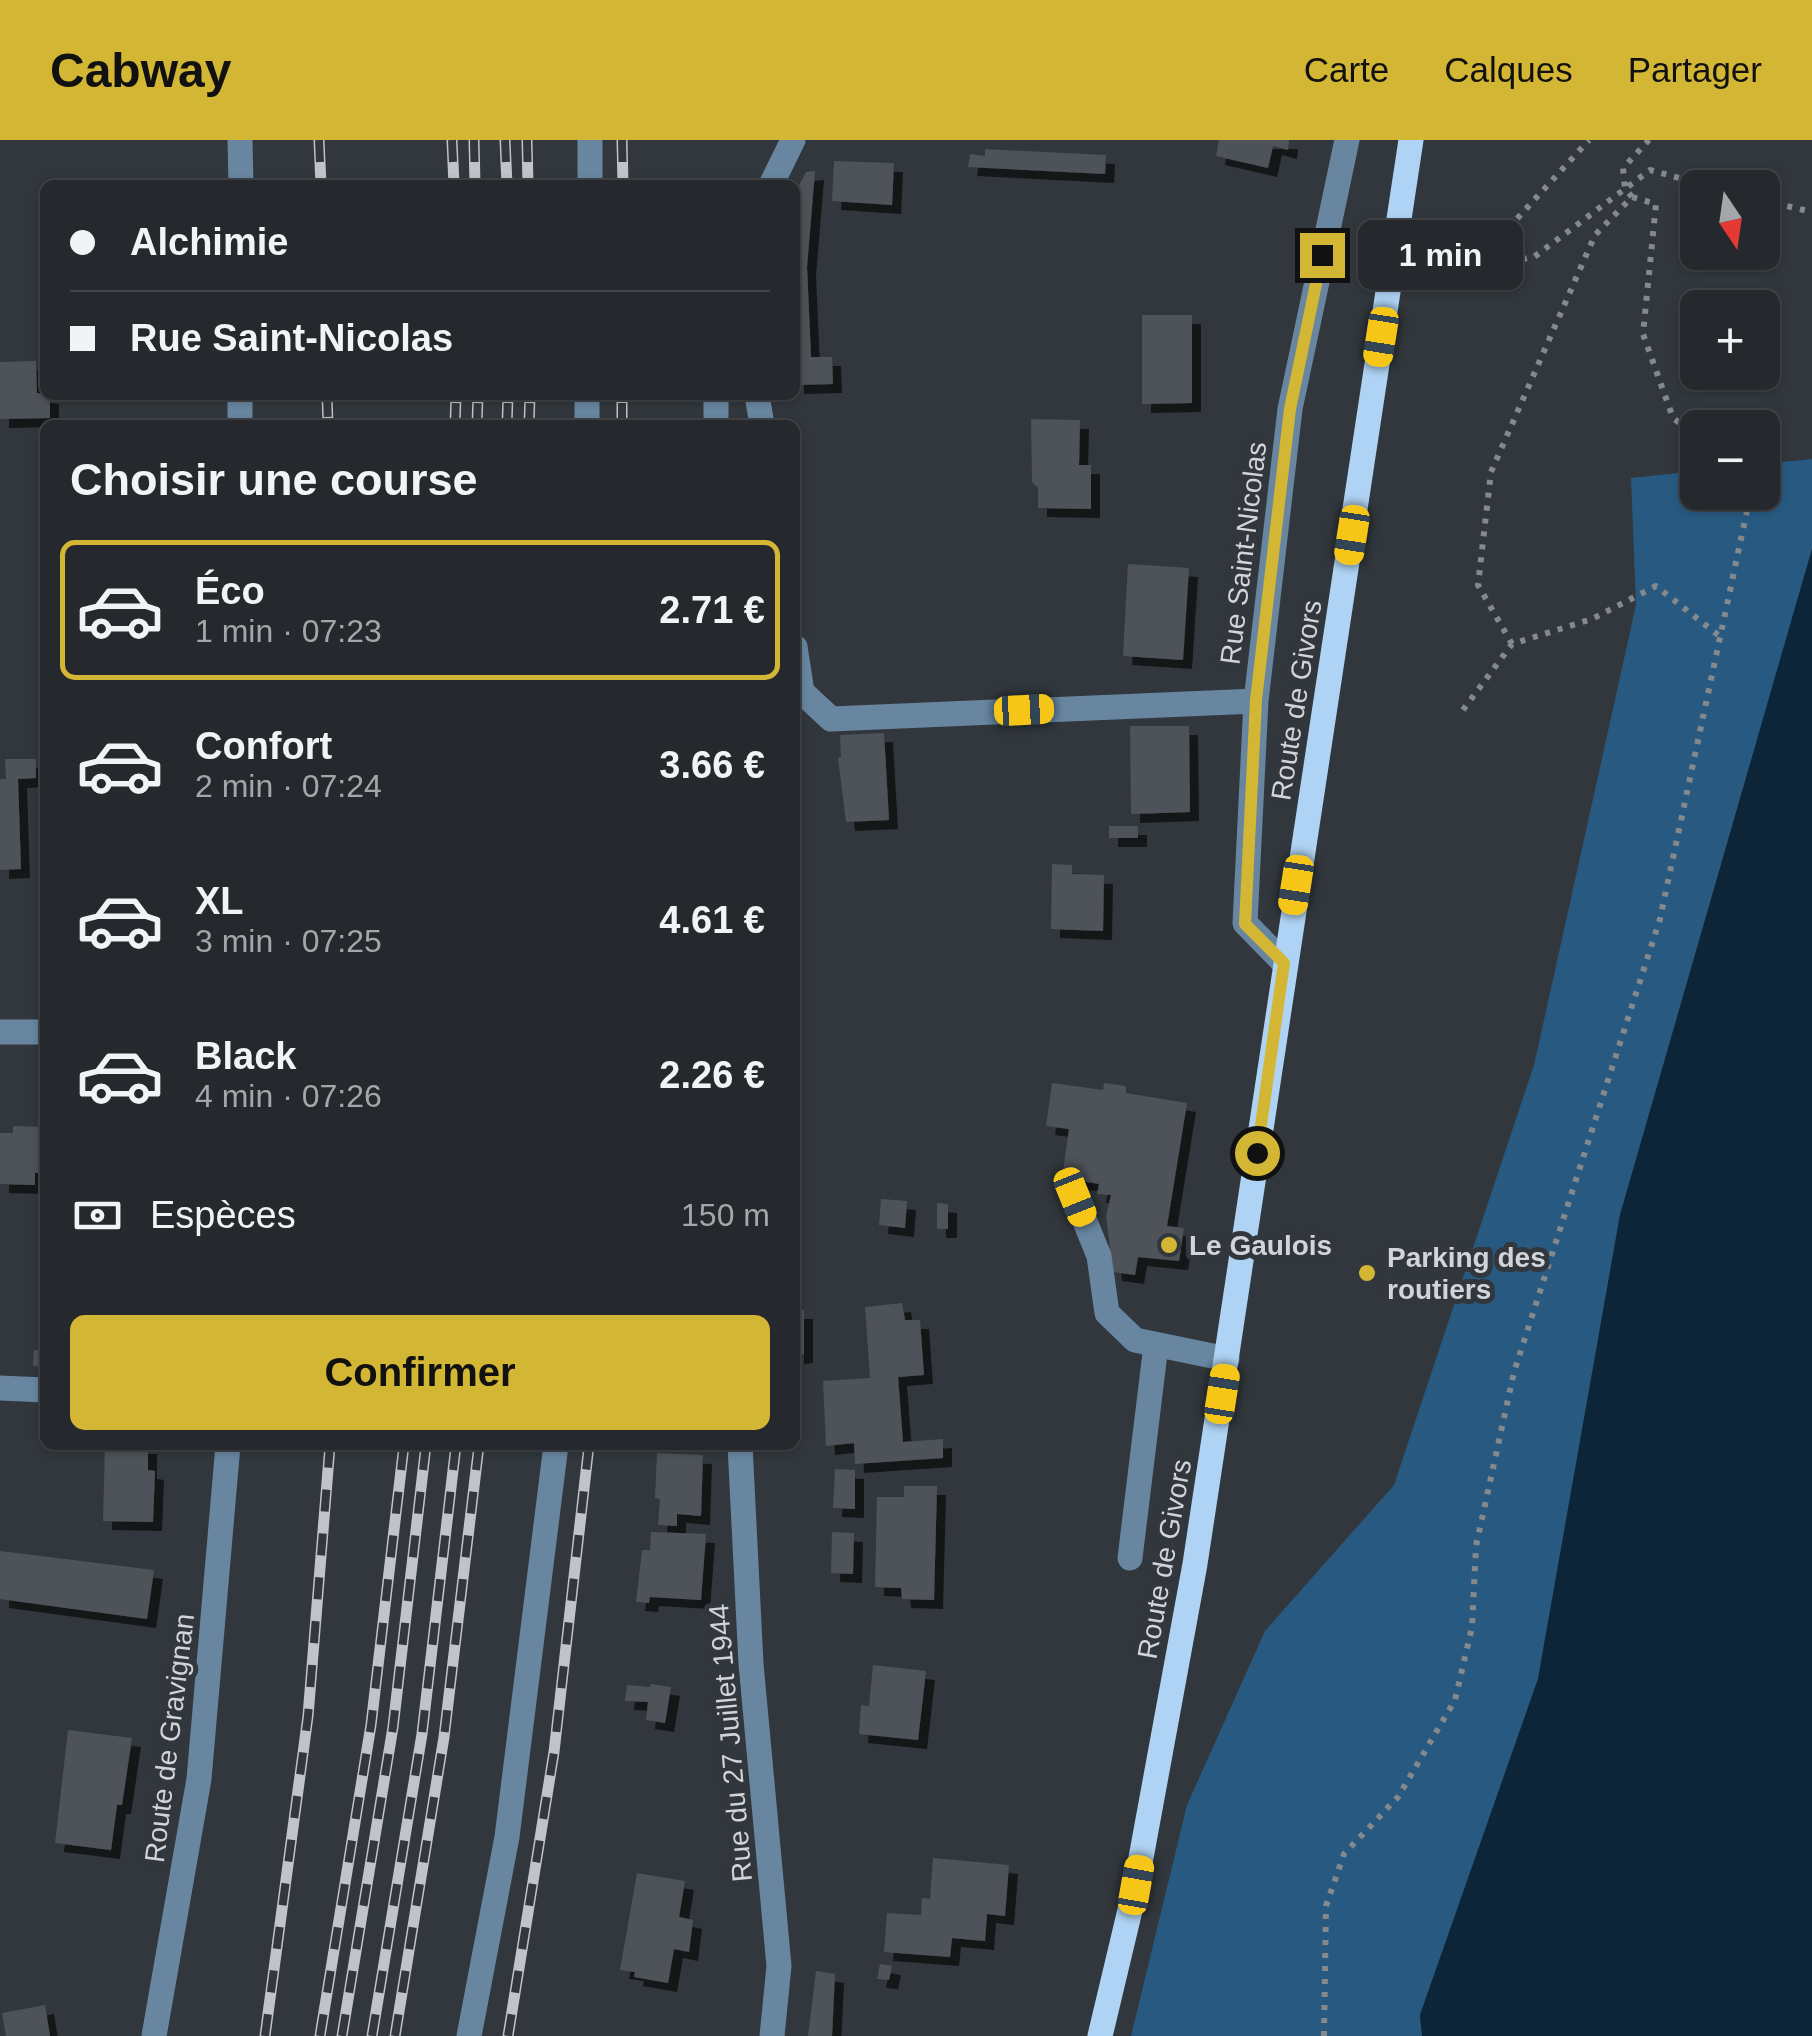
<!DOCTYPE html>
<html lang="fr">
<head>
<meta charset="utf-8">
<style>
  body { margin:0; font-family:Arial,sans-serif; background:#313539; color:#f1f3f6; height:100vh; display:flex; flex-direction:column; font-size:38px; white-space:nowrap }
  * { box-sizing:border-box; margin:0 }
  p { font-size:32px; color:#a3a6aa }
  .icon { flex:none; width:55px; height:55px; fill:none; stroke:currentColor; stroke-width:2; stroke-linecap:round; stroke-linejoin:round }
  .map { position:relative; flex:1; overflow:hidden }
  .sheet { position:absolute; left:40px; top:280px; width:760px; height:1030px; display:flex; flex-direction:column; background:#25292d; border-radius:15px; box-shadow:0 2px 8px #0004,0 0 0 2px #424549 }
  .sheet>* { flex:none }
  .guide { position:absolute; left:40px; top:40px; width:760px; height:220px; border-radius:15px; box-shadow:0 2px 8px #0004,0 0 0 2px #424549; display:grid; align-content:center; height:220px; padding:0 30px; background:#25292d }
  .needle { width:65px; rotate:167deg }
  .buttons { position:absolute; left:1680px; top:30px; display:grid; gap:20px }
  .buttons a { display:grid; place-items:center; width:100px; height:100px; border-radius:15px; background:#25292d; box-shadow:0 2px 8px #0004,0 0 0 2px #424549; font-size:50px }
  .end { position:absolute; width:45px; height:45px; margin:-22px; border:12px solid #d4b635; background:#111; box-shadow:0 0 0 5px #111 }
  .from { border-radius:50% }
  .bubble { position:absolute; height:70px; border-radius:15px; background:#25292d; box-shadow:0 2px 8px #0004,0 0 0 2px #424549; font-size:32px; font-weight:600; line-height:70px; text-align:center }
  .car { position:absolute; width:30px; height:60px; margin:-30px -15px; border-radius:12px; box-shadow:0 0 8px 2px #0007; background:linear-gradient(#f5c518 24%,#345 0 40%,#f5c518 0 76%,#345 0 86%,#f5c518 0) }
  .guide b { display:flex; align-items:center; gap:35px; height:95px; font-size:38px }
  .guide b+b { border-top:2px solid #424549 }
  .guide i { width:25px; height:25px; background:#f1f3f6 }
  ul { padding:0; list-style:none }
  li { display:flex; align-items:center; gap:30px; height:140px; margin:0 20px 15px; padding:0 10px; border:5px solid transparent; border-radius:15px }
  li div { flex:1 }
  li b { display:block; font-size:38px }
  li em { font-style:normal; font-weight:600 }
  li.on { border-color:#d4b635 }
  li>.icon { width:90px; height:90px; stroke-width:1.5 }
  h2 { padding:0 30px; font-size:45px; line-height:120px }
  .pay { display:flex; align-items:center; gap:25px; height:110px; padding:0 30px; font-size:38px }
  .pay p { margin-inline-start:auto }
  .primary-button { display:flex; gap:20px; margin-top:auto; padding:20px 30px }
  .primary-button a { flex:1; height:115px; border-radius:15px; background:#d4b635; color:#111; font-size:40px; font-weight:600; line-height:115px; text-align:center }
  header { display:flex; align-items:center; gap:60px; box-sizing:border-box; height:140px; padding:0 50px; background:#d4b635; color:#111 }
  header strong { font-size:48px }
  nav { display:flex; gap:55px; margin-inline-start:auto; font-size:35px }
  .map>svg:first-child { display:block }
</style>
</head>
<body>
<header>
<strong>Cabway</strong>
<nav><a>Carte</a><a>Calques</a><a>Partager</a></nav>
</header>
<div class="map">
<svg width="1812" height="1896" viewBox="0 0 1812 1896">
  <defs>
    <filter id="shadow"><feDropShadow dx="9" dy="9" stdDeviation="0" flood-color="#0009"/></filter>
  </defs>
  <rect width="100%" height="100%" fill="#31373c"/>
  <path fill="#285a81" d="M1812 319V409L1620 1075 1538 1539 1420 1875 1422 1896H1131L1187 1665 1265 1491 1394 1345 1534 925 1636 465 1631 338 1697 331 1698 352H1762L1763 324Z"/>
  <path fill="#0d2538" d="M1812 409V1896H1422L1420 1875 1538 1539 1620 1075Z"/>
  <path fill="#4d5359" filter="url(#shadow)" d="M1219 0H1289L1288 10 1273 6 1268 28 1216 16Z
    M985 9 1106 15 1105 34 968 27 970 14 985 16Z
    M834 21 894 23 892 65 832 61Z
    M815 31 807 127 811 217H832L833 244 795 245V53L806 32Z
    M1142 175H1192V263L1142 264Z
    M36 221 37 253 50 255V278L0 279V222Z
    M1031 279 1080 280 1079 325H1091V369L1038 368V348L1032 342Z
    M1128 424 1189 428 1183 520 1123 516Z
    M1130 586H1189L1190 672 1131 674Z
    M884 593 889 680 846 682 838 618 841 617 840 595Z
    M5 619H36V638L18 639 21 729 0 730V639H6Z
    M1109 686H1138V698H1109Z
    M1052 724 1072 725V734L1104 735 1103 791 1051 789Z
    M1052 943 1103 950 1104 943 1126 946V953L1187 963 1167 1086 1184 1088 1179 1121 1138 1117 1135 1135 1113 1132 1106 1076 1111 1055 1097 1054 1099 1044 1062 1038 1069 989 1046 986Z
    M13 986 45 987V1033H35V1045L0 1044V993H13Z
    M881 1059 907 1061 905 1088 879 1085Z
    M937 1063 948 1064V1089H937Z
    M902 1163 905 1180H920L924 1235 898 1237 903 1302 943 1299V1318L855 1324 854 1303 826 1306 823 1241 870 1238 865 1167Z
    M795 1170H804V1214L795 1215Z
    M34 1210H45V1226H33Z
    M105 1305H148V1330L155 1331 153 1382 103 1381Z
    M657 1313 703 1315 701 1376 677 1374V1386L658 1385 660 1359 655 1358Z
    M835 1329 855 1330V1369L833 1368Z
    M904 1346H937L934 1460 902 1459 901 1448 875 1447 877 1357H904Z
    M651 1392 706 1394 701 1460 650 1457 649 1463 636 1462 642 1410H650Z
    M832 1392 854 1393 853 1434 831 1433Z
    M0 1411 154 1430 147 1479 0 1459Z
    M873 1525 926 1531 918 1600 859 1594 861 1565 869 1566Z
    M651 1544 671 1547 665 1583 646 1580 648 1562 625 1561 627 1545 650 1547Z
    M68 1590 132 1598 122 1665H117L111 1710 55 1703Z
    M933 1718 1009 1725 1005 1776 987 1774 985 1801 952 1798 950 1817 884 1812 887 1773 921 1775 922 1758 930 1759Z
    M637 1733 685 1741 679 1777 693 1780 689 1812 674 1809 668 1843 634 1837 635 1832 620 1830Z
    M880 1824 892 1826 889 1840 877 1839Z
    M816 1831 835 1834 832 1896H808Z
    M45 1865 50 1896H6L2 1873Z"/>
  <g fill="none" stroke-linecap="round" stroke-linejoin="round">
    <path stroke="#84898d" stroke-width="6" stroke-dasharray="5 8" stroke-linecap="butt" d="M1632 57 1625 48 1623 28 1649 0
      M1762 60 1812 72
      M1423 122 1471 129 1589 0
      M1471 129 1534 117 1650 30 1716 48
      M1512 504 1478 445 1491 332 1595 95 1632 57 1656 64 1643 194 1673 278 1698 297
      M1463 570 1512 504 1592 479 1656 446 1722 498
      M1324 1896 1326 1766 1344 1714 1398 1657 1455 1560 1472 1487 1476 1406 1514 1232 1660 779 1751 352"/>
    <path stroke="#6886a0" stroke-width="25" d="M240 0 241 45
      M590 45V0
      M771 45 793 0
      M716 255V285
      M757 255 762 285
      M240 285V255
      M587 285V255
      M795 507 802 552 831 579 1256 561
      M1284 823 1245 783 1256 561 1290 269 1347 0
      M0 892H45
      M1075 1057 1099 1116 1107 1173 1135 1200 1227 1219
      M0 1248 45 1250
      M740 1305 751 1524 779 1826 772 1896
      M1130 1418 1156 1205
      M154 1896 199 1639 228 1305
      M469 1896 507 1697 556 1305"/>
    <path stroke="#afd3f4" stroke-width="25" d="M1100 1896 1136 1745 1195 1424 1411 0"/>
    <defs>
      <path id="rail" d="M319 0 321 45
        M452 0 454 45
        M474 0 475 45
        M505 0 507 45
        M527 0 528 45
        M622 0 623 45
        M327 255 328 285
        M455 285 456 255
        M477 285 478 255
        M507 285 508 255
        M529 285 530 255
        M622 285V255
        M265 1896 308 1576 330 1305
        M320 1896 371 1585 404 1305
        M342 1896 393 1587 426 1305
        M372 1896 422 1594 456 1305
        M395 1896 444 1597 479 1305
        M508 1896 554 1612 589 1305"/>
    </defs>
    <use href="#rail" stroke="#c0c3c7" stroke-width="11"/>
    <use href="#rail" stroke="#31373c" stroke-width="8" stroke-dasharray="22" stroke-linecap="butt"/>
  </g>
  <g fill="none" stroke-linecap="round" stroke-linejoin="round">
    <path stroke="#d4b635" stroke-width="12" d="M1257 1013 1284 823 1245 784 1256 560 1290 269 1322 115"/>
  </g>
  <g fill="#d4b635" stroke="#31373c" stroke-width="4">
    <circle cx="1169" cy="1105" r="10"/>
    <circle cx="1367" cy="1133" r="10"/>
  </g>
  <g text-anchor="middle" stroke-width="10" stroke-linejoin="round" paint-order="stroke">
    <g font-size="28" fill="#d1d4d8" stroke="#31373c">
      <text transform="translate(1243 413) rotate(-83)" y="10">Rue Saint-Nicolas</text>
      <text transform="translate(1296 560) rotate(-81)" y="10">Route de Givors</text>
      <text transform="translate(1164 1419) rotate(-80)" y="10">Route de Givors</text>
      <text transform="translate(169 1598) rotate(-83)" y="10">Route de Gravignan</text>
      <text transform="translate(730 1603) rotate(-95)" y="10">Rue du 27 Juillet 1944</text>
    </g>
    <g font-size="28" font-weight="bold" fill="#d1d4d8" stroke="#31373c" text-anchor="start">
      <text x="1189" y="1115">Le Gaulois</text>
      <text x="1387" y="1127">Parking des<tspan x="1387" dy="32">routiers</tspan></text>
    </g>
  </g>
</svg>
<div class="buttons">
<a><svg class="needle" viewBox="-14 -14 28 28"><path d="M0-13l5 13h-10z" fill="#e53935"/><path d="M0 13l5-13h-10z" fill="#a3a6aa"/></svg></a>
<a>+</a>
<a>−</a>
</div>
<i class="end from" style="left:1257px;top:1013px"></i>
<i class="end" style="left:1322px;top:115px"></i>
<div class="bubble" style="left:1358px;top:80px;width:165px">1 min</div>
<i class="car" style="left:1381px;top:197px;rotate:189deg"></i>
<i class="car" style="left:1352px;top:395px;rotate:189deg"></i>
<i class="car" style="left:1024px;top:570px;rotate:87deg"></i>
<i class="car" style="left:1296px;top:745px;rotate:189deg"></i>
<i class="car" style="left:1075px;top:1057px;rotate:158deg"></i>
<i class="car" style="left:1222px;top:1254px;rotate:9deg"></i>
<i class="car" style="left:1136px;top:1745px;rotate:10deg"></i>
<div class="guide">
<b><i class="from"></i>Alchimie</b>
<b><i></i>Rue Saint-Nicolas</b>
</div>
<section class="sheet">
<h2>Choisir une course</h2>
<ul>
<li class="on"><svg class="icon" aria-label="car" viewBox="0 0 24 24"><path d="M5 17H2v-5l4-1 3-4h7l3 4 3 1v5h-3M9 17h6M6 11h13"/><circle cx="7" cy="17" r="2"/><circle cx="17" cy="17" r="2"/></svg><div><b>Éco</b><p>1 min · 07:23</p></div><em>2.71 €</em></li>
<li><svg class="icon" aria-label="car" viewBox="0 0 24 24"><path d="M5 17H2v-5l4-1 3-4h7l3 4 3 1v5h-3M9 17h6M6 11h13"/><circle cx="7" cy="17" r="2"/><circle cx="17" cy="17" r="2"/></svg><div><b>Confort</b><p>2 min · 07:24</p></div><em>3.66 €</em></li>
<li><svg class="icon" aria-label="car" viewBox="0 0 24 24"><path d="M5 17H2v-5l4-1 3-4h7l3 4 3 1v5h-3M9 17h6M6 11h13"/><circle cx="7" cy="17" r="2"/><circle cx="17" cy="17" r="2"/></svg><div><b>XL</b><p>3 min · 07:25</p></div><em>4.61 €</em></li>
<li><svg class="icon" aria-label="car" viewBox="0 0 24 24"><path d="M5 17H2v-5l4-1 3-4h7l3 4 3 1v5h-3M9 17h6M6 11h13"/><circle cx="7" cy="17" r="2"/><circle cx="17" cy="17" r="2"/></svg><div><b>Black</b><p>4 min · 07:26</p></div><em>2.26 €</em></li>
</ul>
<div class="pay"><svg class="icon" aria-label="cash" viewBox="0 0 24 24"><path d="M3 7h18v10H3z"/><circle cx="12" cy="12" r="2"/></svg>Espèces<p>150 m</p></div>
<div class="primary-button"><a>Confirmer</a></div>
</section>
</div>
</body>
</html>
